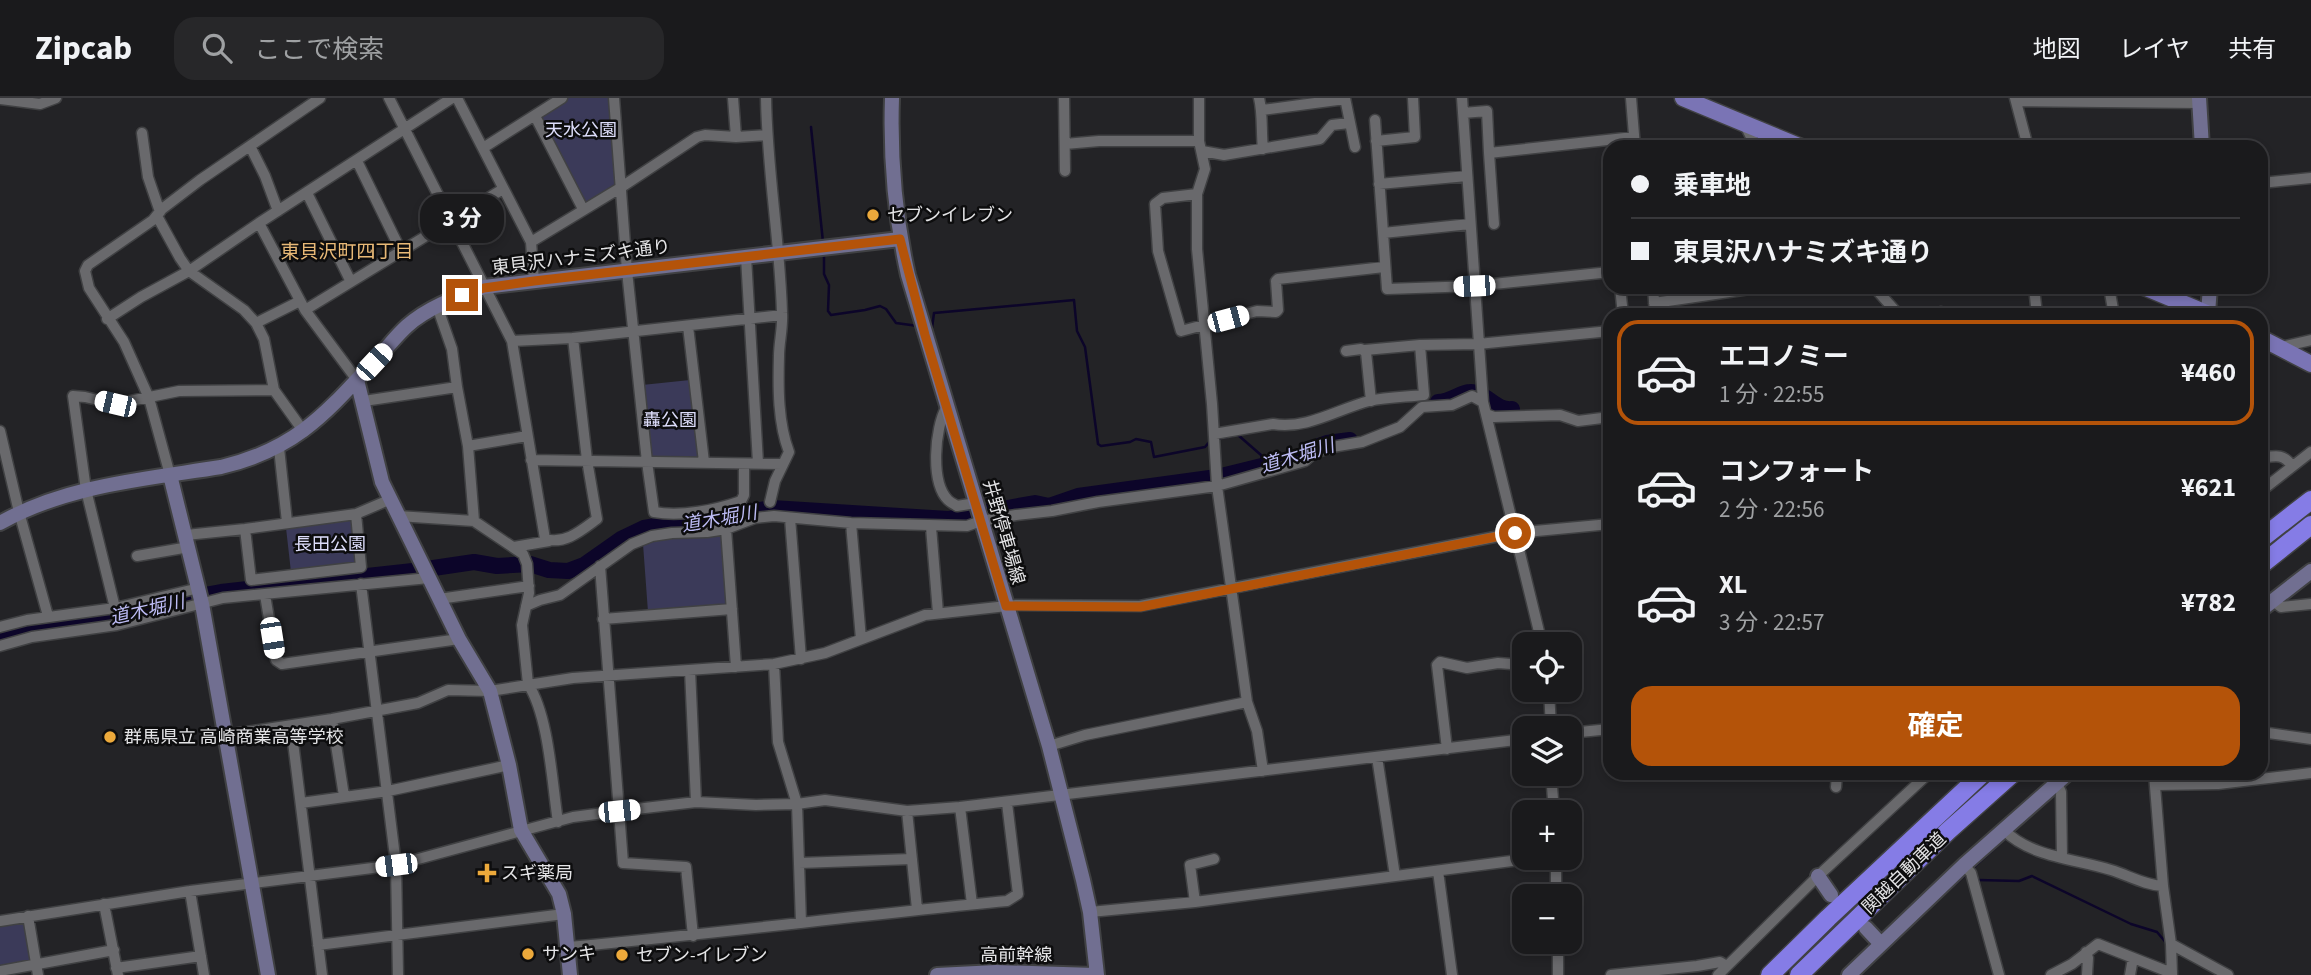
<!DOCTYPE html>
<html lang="ja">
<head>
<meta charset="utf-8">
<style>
  body { margin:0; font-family:"Source Sans 3","Noto Sans JP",sans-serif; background:#272729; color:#f1f3f6; height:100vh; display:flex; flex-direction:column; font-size:26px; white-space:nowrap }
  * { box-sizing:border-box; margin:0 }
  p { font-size:23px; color:#9fa1a3 }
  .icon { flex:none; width:38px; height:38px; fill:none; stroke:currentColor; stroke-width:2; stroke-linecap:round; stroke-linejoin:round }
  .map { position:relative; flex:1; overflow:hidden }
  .sheet { position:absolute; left:1603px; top:210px; width:665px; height:472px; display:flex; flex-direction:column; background:#1a1a1c; border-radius:21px; box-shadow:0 4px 10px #0003,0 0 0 2px #38383b }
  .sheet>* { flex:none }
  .top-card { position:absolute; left:1603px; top:42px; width:665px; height:154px; border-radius:21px; box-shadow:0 4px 10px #0003,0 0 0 2px #38383b; display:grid; align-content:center; height:154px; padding:0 28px; background:#1a1a1c }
  .buttons { position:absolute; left:1512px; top:534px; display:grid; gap:14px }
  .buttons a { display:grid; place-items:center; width:70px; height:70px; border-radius:14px; background:#1a1a1c; box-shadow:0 4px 10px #0003,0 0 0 2px #38383b; font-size:35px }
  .end { position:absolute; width:32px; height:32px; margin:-16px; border:9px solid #b45309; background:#fff; box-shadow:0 0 0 4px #fff }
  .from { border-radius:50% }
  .bubble { position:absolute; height:49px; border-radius:21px; background:#1a1a1c; box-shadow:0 4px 10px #0003,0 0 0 2px #38383b; font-size:23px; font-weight:700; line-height:49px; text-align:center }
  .car { position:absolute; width:21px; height:42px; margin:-21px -10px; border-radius:9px; box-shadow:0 0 5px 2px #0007; background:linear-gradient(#fff 24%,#345 0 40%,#fff 0 76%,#345 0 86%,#fff 0) }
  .top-card b { display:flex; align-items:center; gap:24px; height:66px; font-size:26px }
  .top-card b+b { border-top:2px solid #38383b }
  .top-card i { width:18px; height:18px; background:#f1f3f6 }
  ul { padding:12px 0 0; list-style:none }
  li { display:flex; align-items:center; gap:21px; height:105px; margin:0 14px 10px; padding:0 14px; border:4px solid transparent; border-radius:21px }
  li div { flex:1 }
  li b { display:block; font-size:26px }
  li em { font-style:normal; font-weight:700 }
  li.active { border-color:#b45309 }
  li>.icon { width:63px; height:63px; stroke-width:1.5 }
  .button { display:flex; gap:14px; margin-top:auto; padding:14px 28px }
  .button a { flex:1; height:80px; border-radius:21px; background:#b45309; color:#fff; font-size:28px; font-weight:700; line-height:80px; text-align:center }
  header { display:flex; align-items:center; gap:42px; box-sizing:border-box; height:98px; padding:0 35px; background:#1a1a1c; border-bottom:2px solid #38383b }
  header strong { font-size:33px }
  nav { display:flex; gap:38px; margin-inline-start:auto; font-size:24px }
  .search { width:490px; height:63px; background:#272729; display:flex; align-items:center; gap:18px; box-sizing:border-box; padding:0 24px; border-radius:21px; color:#9fa1a3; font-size:26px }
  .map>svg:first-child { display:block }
</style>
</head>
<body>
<header>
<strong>Zipcab</strong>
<div class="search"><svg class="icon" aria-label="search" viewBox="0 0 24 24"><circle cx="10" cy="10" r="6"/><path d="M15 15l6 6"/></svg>ここで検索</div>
<nav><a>地図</a><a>レイヤ</a><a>共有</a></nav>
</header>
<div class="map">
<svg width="2311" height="877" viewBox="0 0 2311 877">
  <rect width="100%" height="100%" fill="#232326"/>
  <path fill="#3b3a59" d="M567 0H610L616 87 614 90 586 105 583 104 541 21 542 16Z
    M690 282 699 358 696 361 653 360 650 357 642 287Z
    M348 421 351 424 355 463 352 467 291 474 286 430Z
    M721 436 724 439 728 505 725 508 648 514 643 446 652 441Z
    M22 824 26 827 32 862 30 865 0 869V827Z"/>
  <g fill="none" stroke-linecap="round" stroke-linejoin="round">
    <path stroke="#0c0529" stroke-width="2.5" d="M811 29 823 144
      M824 154V176L829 187 828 213 831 217 865 212 880 208 886 211 896 225 918 228
      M928 229 932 230 934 215 1074 202 1077 233 1085 249 1098 346 1101 348 1130 344 1136 341 1151 344 1154 359 1205 349 1210 343
      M1216 341 1238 337 1261 357 1264 369
      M2012 734 2044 706
      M1978 782 2019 783 2032 778 2131 826 2157 834 2168 847
      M1932 807 2007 739"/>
    <path stroke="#0c0529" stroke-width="16" d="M1438 304C1452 303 1461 294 1470 294 1486 293 1495 313 1512 311
      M0 536 116 519 188 500 221 494 413 473 474 464 497 468 530 466 549 472 568 473 584 467 621 441 644 430 667 426 701 427 719 423 746 414 772 410 948 421 1035 405 1049 408 1078 398 1217 379 1303 358 1311 351 1327 345 1350 342"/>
    <defs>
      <path id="street" d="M389 0 512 243 545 441C565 447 582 432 597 421L587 362 573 240
        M457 0 531 144 534 183
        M614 0 627 173 647 364 654 414C681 419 716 412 741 403L744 397V366
        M733 0 736 39
        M766 0C767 72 780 143 782 215 783 230 779 244 779 258 778 290 778 325 789 354L775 383 770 404
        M1064 0 1065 73
        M1199 0V43L1205 71 1197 96V151L1212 306 1217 388 1247 604 1257 633 1263 673
        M1259 0C1263 16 1261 34 1263 51
        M1345 0 1355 49
        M1462 0 1483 304
        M1631 0 1635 49
        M2015 0 2028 49
        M0 1 40 6 56 0
        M2016 3 2199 5
        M1262 12 1345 1
        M1463 15 1487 13 1489 55
        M535 18 583 111
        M1375 22 1387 191 1474 188 1610 174
        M1744 25 1756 49
        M142 35 148 79 160 114
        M1376 43 1415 39 1413 0
        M1065 46 1099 43H1199
        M250 48 265 78 278 113
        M483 50 562 0
        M1202 53 1224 57 1320 41 1332 27 1349 25
        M357 63 401 153
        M2261 85 2311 80
        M1379 86 1467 78
        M307 95 351 184
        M1197 96 1163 100 1155 106 1158 153 1181 233 1257 213 1276 214 1278 212 1276 183 1278 181 1384 169
        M157 118 180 160 189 173 244 212 256 225 264 241 274 292 304 334
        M259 125 305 212 357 282
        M1494 126 1489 55 1634 39
        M1383 135 1470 126
        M531 144 620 90 697 39 705 37 736 39 767 37
        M746 159 758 365
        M1620 189 1623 217
        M1653 189 1655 217
        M1874 189 1899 217
        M2034 189 2037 217
        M2109 189 2114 217
        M1654 205 1763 189
        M437 208 452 251 457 289 468 348 474 423
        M305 212 503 91
        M1928 217 1941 214 1956 217
        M107 221 141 199 189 173 259 125 452 0
        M256 225 300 203
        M688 228 704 364
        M512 243 573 240 782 217
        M2281 249 2311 242
        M1365 252 1420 247 1478 246 1610 233
        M1346 253 1361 251 1366 254 1371 303
        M364 303 457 289
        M946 310C935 330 930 384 948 402 951 405 954 406 957 408L976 405
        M1486 316 1494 319 1560 317 1578 323 1610 319
        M0 333 19 414 48 518
        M1214 336 1273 326C1306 332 1338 311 1369 303 1387 299 1406 299 1424 297L1420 247
        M468 348 527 338
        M279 350 287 424
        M2261 360C2275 358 2283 355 2292 368
        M531 362 783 366
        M170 377 149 300 124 244 89 190 85 173 88 167 153 122 162 111 200 82 320 0
        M2261 393 2311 354
        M398 418 474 423 523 456 527 466 529 495 522 527 528 586C549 618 552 685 558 724
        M790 420 801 561
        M851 425 861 541
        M931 429 938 515
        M245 431 251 482 361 469 356 416
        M726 431 736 569
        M186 437 245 431 356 416 391 401
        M514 449 549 443
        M137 458 189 449
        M600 468 623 765 686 769 693 838
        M361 486 396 767 398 877
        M265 497 276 562 282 566 459 541
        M439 501 529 488
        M2273 503 2281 509 2311 506
        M526 508 540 502 560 497 632 446 652 438 672 435 707 434 726 431 755 420 774 418 851 425 967 428 981 423 1016 417 1052 413 1098 404 1217 388 1305 363 1314 355 1332 349 1362 344 1400 329 1422 309 1452 307 1472 298 1483 304 1542 546
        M115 510 86 392 73 298 85 299 115 306 179 293 274 292
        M603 521 732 511
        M0 529 27 522 115 510 199 490
        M0 548 32 539 117 527 223 500 429 480
        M774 566 778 644 797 706 801 825
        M690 572 696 704
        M1549 592 1551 630
        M332 621 344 698
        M291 628 322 877
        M2261 634 2311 641
        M1570 635 1610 631
        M226 637 332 621 418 605 448 592 490 593 573 580 774 566 825 555 925 517 1016 507 1140 508 1515 435 1610 426
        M1049 648 1085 637 1247 604
        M1447 651 1437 567 1440 564 1467 570 1498 565 1524 567
        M1377 659 1395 778
        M1551 676 1554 714
        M2154 676 2163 788 2171 846 2172 877
        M2057 685 2061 694 2062 760
        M2155 687 2218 686 2311 675
        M1836 689 1837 676
        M301 705 388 693 509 667
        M960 709 972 806
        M907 713 917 811
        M2004 732C2030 759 2076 761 2111 772 2128 777 2144 787 2163 788
        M1556 760V798
        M799 765 912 761
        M1964 767 1971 775 1999 877
        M1438 773 1452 877
        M190 793 204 877
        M1195 804 1190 767 1214 761
        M104 806 118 877
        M1090 814 1195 804 1535 760
        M28 818 38 877
        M0 823 190 793 396 767 573 719 619 713 696 704 756 707 797 706 825 702 907 713 960 709 1524 641
        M2171 846 2228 877
        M318 847 564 816
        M568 849C714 836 860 817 1007 803L1018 796 1007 705
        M2086 854 2088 860 2087 877
        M116 870 201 858
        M0 873 114 852
        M1558 877V844
        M1611 877 1697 868 1720 864 1727 868
        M1718 877 1818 778 1928 676
        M2051 877 2072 866 2098 846 2164 872 2172 873
        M2130 877 2133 860"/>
      <path id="secondary" d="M892 0C890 60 895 119 908 177L1049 648 1083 782 1090 814 1097 877
        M2199 0 2202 49
        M2208 215 2210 189
        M357 282 382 384 459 541 490 593 509 667 521 732 559 796 564 816 570 877
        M170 377 202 506 268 877
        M0 425C67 387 146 381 221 369 297 351 326 315 377 260 387 250 396 238 407 228 428 209 457 199 484 189L900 141
        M2261 512 2311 473
        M1818 778 1831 797
        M1866 830 1880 845
        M937 877 996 874 1094 877
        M1849 877 1964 767 2067 676"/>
      <path id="primary" d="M1683 0 1801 49
        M2144 189 2211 217
        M2261 240 2311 266"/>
      <path id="highway" d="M2261 441 2311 402
        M2261 467 2311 427
        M1770 877 1828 820 1982 676
        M1799 877 1948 733 2012 676"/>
    </defs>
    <use href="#street" stroke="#404143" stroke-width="13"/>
    <use href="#secondary" stroke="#404143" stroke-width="18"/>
    <use href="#primary" stroke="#404143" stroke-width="19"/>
    <use href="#highway" stroke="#404143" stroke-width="21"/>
    <use href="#street" stroke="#69696c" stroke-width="10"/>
    <use href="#secondary" stroke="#716f91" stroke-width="14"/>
    <use href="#primary" stroke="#7a74b5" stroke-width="16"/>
    <use href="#highway" stroke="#857ce6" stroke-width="18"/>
  </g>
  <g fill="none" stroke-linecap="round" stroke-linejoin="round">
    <path stroke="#b45309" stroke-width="9" d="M462 197 484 190 534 183 900 141 925 237 1006 508 1140 509 1515 435"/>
  </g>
  <g fill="#eca93b" stroke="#0d0d0e" stroke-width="2.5">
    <circle cx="873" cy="117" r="7"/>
    <circle cx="110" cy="639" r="7"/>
    <path d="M483.5 764.5h7v7h7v7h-7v7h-7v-7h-7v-7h7z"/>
    <circle cx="528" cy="856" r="7"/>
    <circle cx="622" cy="857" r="7"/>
  </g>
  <g text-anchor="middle" stroke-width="5" stroke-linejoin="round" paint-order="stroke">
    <g font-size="18" fill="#ddddfa" stroke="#0d0d0e">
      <text x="581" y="38">天水公園</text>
      <text x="670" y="328">轟公園</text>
      <text x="330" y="452">長田公園</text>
    </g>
    <g font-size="18" fill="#e4e4e6" stroke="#0d0d0e" text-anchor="start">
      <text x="887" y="123">セブンイレブン</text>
      <text x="124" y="645">群馬県立 高崎商業高等学校</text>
      <text x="501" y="781">スギ薬局</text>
      <text x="542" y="862">サンキ</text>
      <text x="636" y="863">セブン-イレブン</text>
    </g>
    <g font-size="18" fill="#e4e4e6" stroke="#0d0d0e">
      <text transform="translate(581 159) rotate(-7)" y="6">東貝沢ハナミズキ通り</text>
      <text transform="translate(1004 434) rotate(74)" y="6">井野停車場線</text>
      <text transform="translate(1904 775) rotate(-44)" y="6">関越自動車道</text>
      <text x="1016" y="863">高前幹線</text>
    </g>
    <g font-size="19" fill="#e8b977" stroke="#0d0d0e">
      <text x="347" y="160">東貝沢町四丁目</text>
    </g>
    <g font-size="19" font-style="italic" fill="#bcbbf4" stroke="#0d0d0e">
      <text transform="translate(1297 357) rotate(-17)" y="7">道木堀川</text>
      <text transform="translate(719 420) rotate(-10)" y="7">道木堀川</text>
      <text transform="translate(147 511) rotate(-13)" y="7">道木堀川</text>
    </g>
  </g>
</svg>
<div class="buttons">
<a><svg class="icon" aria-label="locate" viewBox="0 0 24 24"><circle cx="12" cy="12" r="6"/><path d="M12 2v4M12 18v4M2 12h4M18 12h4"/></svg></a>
<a><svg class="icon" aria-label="layers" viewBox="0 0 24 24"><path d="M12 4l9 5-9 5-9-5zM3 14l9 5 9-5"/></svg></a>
<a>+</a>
<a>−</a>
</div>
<i class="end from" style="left:1515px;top:435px"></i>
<i class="end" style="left:462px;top:197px"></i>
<div class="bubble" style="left:420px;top:96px;width:84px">3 分</div>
<i class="car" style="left:1474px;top:188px;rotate:268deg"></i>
<i class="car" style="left:1228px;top:221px;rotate:75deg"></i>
<i class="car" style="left:374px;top:264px;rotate:43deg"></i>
<i class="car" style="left:115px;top:306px;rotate:283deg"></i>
<i class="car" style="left:272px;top:540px;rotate:171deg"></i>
<i class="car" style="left:619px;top:713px;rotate:84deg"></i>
<i class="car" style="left:396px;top:767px;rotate:263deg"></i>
<div class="top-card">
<b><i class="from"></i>乗車地</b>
<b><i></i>東貝沢ハナミズキ通り</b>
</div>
<section class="sheet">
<ul>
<li class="active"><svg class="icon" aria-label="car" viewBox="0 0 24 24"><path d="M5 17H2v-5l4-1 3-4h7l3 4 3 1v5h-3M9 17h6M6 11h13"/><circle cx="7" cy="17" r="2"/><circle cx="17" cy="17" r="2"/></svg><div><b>エコノミー</b><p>1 分 · 22:55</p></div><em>¥460</em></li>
<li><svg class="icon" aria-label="car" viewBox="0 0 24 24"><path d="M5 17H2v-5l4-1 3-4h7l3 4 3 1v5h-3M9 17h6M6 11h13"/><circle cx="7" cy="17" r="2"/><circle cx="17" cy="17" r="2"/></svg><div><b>コンフォート</b><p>2 分 · 22:56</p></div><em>¥621</em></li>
<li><svg class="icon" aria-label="car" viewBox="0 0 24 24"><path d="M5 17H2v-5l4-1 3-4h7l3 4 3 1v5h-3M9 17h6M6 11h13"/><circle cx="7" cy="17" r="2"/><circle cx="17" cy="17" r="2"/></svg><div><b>XL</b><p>3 分 · 22:57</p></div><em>¥782</em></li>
</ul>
<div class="button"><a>確定</a></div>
</section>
</div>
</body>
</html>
